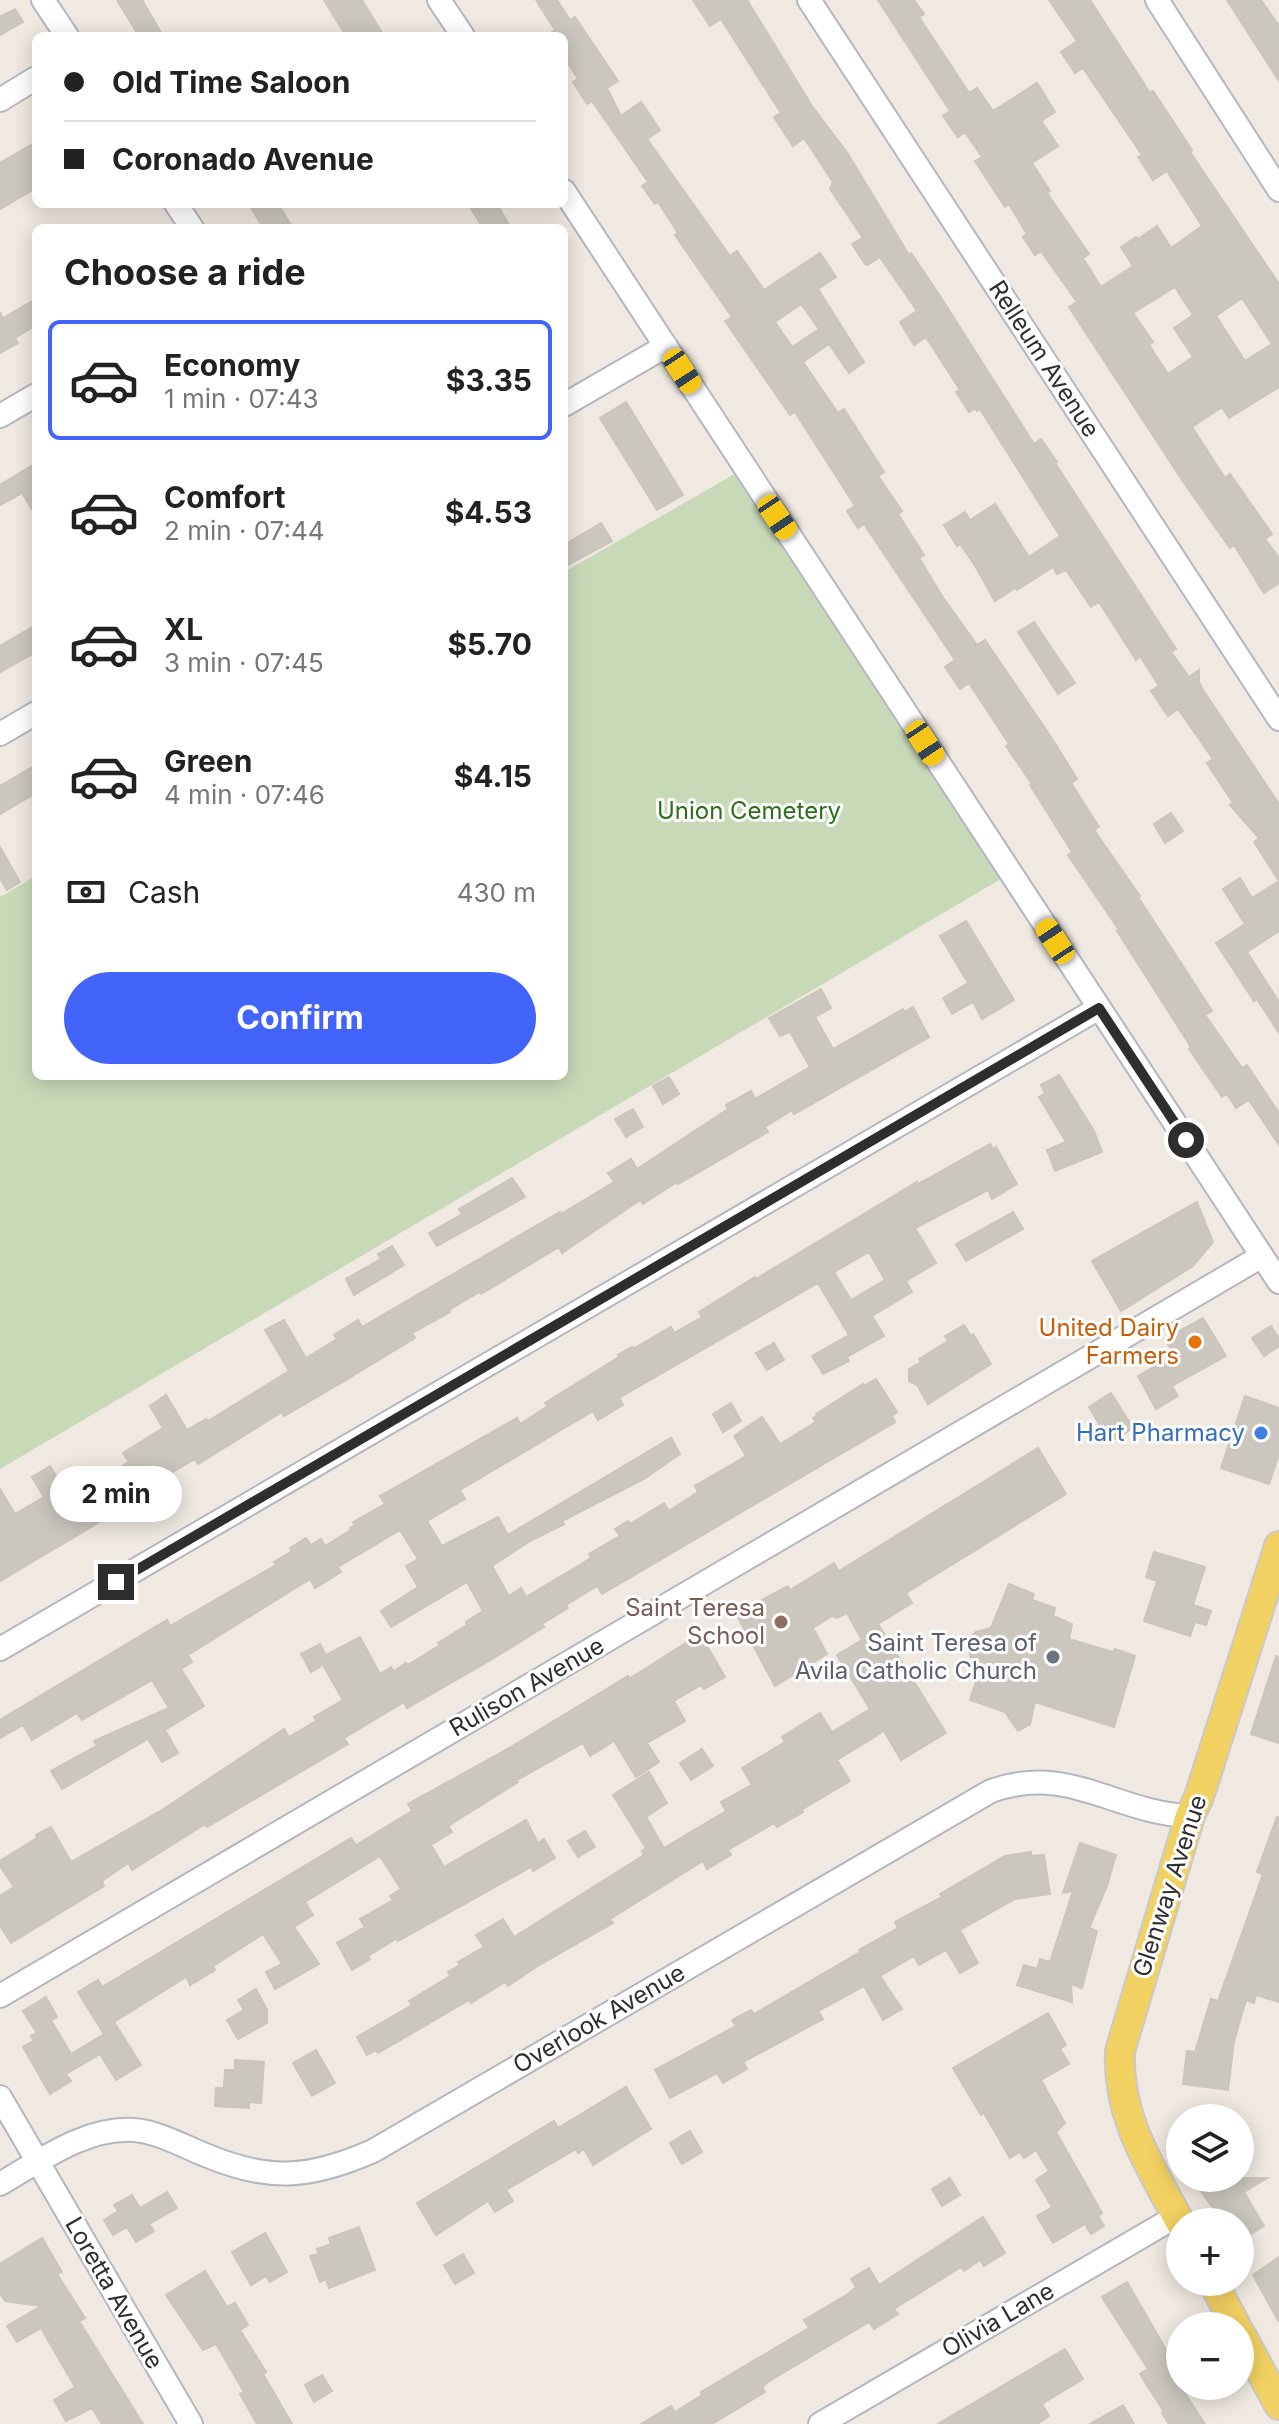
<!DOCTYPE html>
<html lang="en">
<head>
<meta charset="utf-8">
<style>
  body { margin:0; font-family:Inter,sans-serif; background:#f2f2f2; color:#222; height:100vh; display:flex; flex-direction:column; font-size:30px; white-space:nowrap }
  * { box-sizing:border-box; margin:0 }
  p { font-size:26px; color:#767676 }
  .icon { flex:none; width:44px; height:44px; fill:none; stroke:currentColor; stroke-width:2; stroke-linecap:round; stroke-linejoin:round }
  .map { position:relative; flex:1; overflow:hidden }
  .panel { position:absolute; left:32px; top:224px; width:536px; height:856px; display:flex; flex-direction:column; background:#fff; border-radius:12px; box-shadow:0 4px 20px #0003 }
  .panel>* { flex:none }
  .banner { position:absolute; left:32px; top:32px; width:536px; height:176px; border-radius:12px; box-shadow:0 4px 20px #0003; display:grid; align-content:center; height:176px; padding:0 32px; background:#fff }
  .controls { position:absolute; left:1166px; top:2104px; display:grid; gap:16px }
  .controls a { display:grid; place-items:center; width:88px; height:88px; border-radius:50%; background:#fff; box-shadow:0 4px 20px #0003; font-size:40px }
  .end { position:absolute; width:36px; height:36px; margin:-18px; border:10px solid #2e2e2e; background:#fff; box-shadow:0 0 0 4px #fff }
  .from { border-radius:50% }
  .bubble { position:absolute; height:56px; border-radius:28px; background:#fff; box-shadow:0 4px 20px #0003; font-size:26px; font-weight:700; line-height:56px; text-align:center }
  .car { position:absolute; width:24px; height:48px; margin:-24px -12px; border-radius:10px; box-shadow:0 0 6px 2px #0007; background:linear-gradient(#f5c518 24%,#345 0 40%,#f5c518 0 76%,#345 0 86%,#f5c518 0) }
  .banner b { display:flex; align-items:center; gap:28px; height:76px; font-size:30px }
  .banner b+b { border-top:2px solid #e0e0e0 }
  .banner i { width:20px; height:20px; background:#222 }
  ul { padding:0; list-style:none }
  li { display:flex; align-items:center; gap:24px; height:120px; margin:0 16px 12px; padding:0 16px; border:4px solid transparent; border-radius:12px }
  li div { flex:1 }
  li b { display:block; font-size:30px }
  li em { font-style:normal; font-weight:700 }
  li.on { border-color:#4264fb }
  li>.icon { width:72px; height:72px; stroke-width:1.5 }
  h2 { padding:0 32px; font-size:36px; line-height:96px }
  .pay { display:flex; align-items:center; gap:20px; height:88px; padding:0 32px; font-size:30px }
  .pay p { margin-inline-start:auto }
  .primary-button { display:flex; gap:16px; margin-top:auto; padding:16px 32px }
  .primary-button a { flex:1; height:92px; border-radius:48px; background:#4264fb; color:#fff; font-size:32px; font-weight:700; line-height:92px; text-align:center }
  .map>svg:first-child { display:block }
</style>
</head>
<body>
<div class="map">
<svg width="1279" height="2424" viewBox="0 0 1279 2424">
  <rect width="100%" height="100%" fill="#efe9e1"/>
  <path fill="#c8d9b8" d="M745 468 1011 873 0 1469V897L36 876V1076H564V572Z"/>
  <path fill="#cbc7bf" stroke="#cbc5ba" stroke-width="2" fill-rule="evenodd" d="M117 0H142L163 36H139Z
    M324 0H362L384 36H346Z
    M536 0H557L570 20 575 17 618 81 607 88 621 116 641 102 660 130 647 139 730 256 737 251 764 290 820 253 836 277 818 289 864 362 849 373 829 344 803 362 838 413 844 409 884 472 878 476 902 511 898 514 924 555 919 558 942 596 977 645 985 640 1053 740 1077 779 1071 783 1099 827 1094 830 1140 896 1138 897 1212 1011 1205 1015 1242 1068 1247 1065 1279 1113V1145L1249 1100 1236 1108 1227 1094 1222 1097 1189 1049 1191 1047 1117 931 1119 930 1068 855 1072 852 1030 785 1032 784 1006 746 1009 744 969 683 960 689 945 667 955 660 864 524 858 528 847 511 855 506 836 476 795 412 790 415 725 321 732 317 675 235 678 233 658 202 655 204 642 186 648 182 592 101 587 104 573 82 578 79 564 57V36H547L555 30ZM801 304 819 329 792 347 775 322Z
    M693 0H747L812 106 848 154 909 255 911 253 940 296 1034 444 1041 439 1057 462 1055 463 1176 649 1171 652 1189 677 1199 670V682L1203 690 1279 804V931L1247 952 1279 1002V1033L1257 999 1254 1001 1216 943 1245 924 1223 889 1240 878 1252 898 1279 881 1254 842 1259 838 1230 805 1233 803 1207 763 1213 759 1178 709 1168 716 1151 691 1159 686 1140 656 1136 660 1099 602 1091 607 1066 570 1057 574 1053 567 1017 590 1015 588 995 601 974 564 960 544 957 546 944 525 965 512 970 520 995 504 1029 557 1060 536 980 409 977 411 975 408 969 412 956 392 960 390 926 337 914 345 900 322 917 311 880 257 867 265 865 264 852 244 863 238 830 189 833 182 804 138 793 146 774 117 781 113 721 19 710 26Z
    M878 0H914L924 14 919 17 969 93 977 88 993 111 1037 83 1055 112 1041 121 1058 146 1032 163 1050 191 1047 193 1089 254 1083 258 1101 287 1133 266 1121 247 1136 237 1138 239 1157 226 1171 248 1202 226 1167 171 1153 180 1138 157 1142 155 1083 68 1075 73 1061 52 1077 41 1049 0H1090L1150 93 1153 91 1192 150 1190 152 1279 284V387L1229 418 1222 407 1192 427 1225 478 1230 474 1272 534 1265 539 1279 558V583L1264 593 1234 545 1230 548 1184 483 1069 307 1077 302 1041 251 1035 255 1023 237 1027 234 1009 204 1005 207 975 161 982 157 965 132 958 137 943 116 950 111ZM1175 287 1193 315 1174 328 1193 357 1168 374 1149 345 1153 342 1133 313ZM1242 298 1272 344 1245 361 1216 316Z
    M1227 0H1261L1279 26V81Z
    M15 9 23 22 0 35V17Z
    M36 142V188L0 209V163Z
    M249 204H278L293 228H263Z
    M468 204H497L511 228H483Z
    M36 299V325L15 338 18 343 0 353V312L3 318Z
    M626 402 683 495 657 510 600 418Z
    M36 463V516L22 493 0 505V485Z
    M601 523 612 541 564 567V545Z
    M1034 622 1075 683 1058 694 1018 632Z
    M36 625V652L0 672V646Z
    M36 765V793L0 814V786Z
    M1171 813 1183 831 1165 843 1154 824Z
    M0 847 20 882 7 890 0 878Z
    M966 921 1014 1000 982 1019 973 1002 952 1014 943 998 968 983 940 936Z
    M821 989 831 1008 815 1017 833 1049 903 1009 904 1012 913 1007 929 1037 794 1114 792 1110 765 1127 768 1132 678 1184 677 1182 643 1204 640 1200 562 1253 559 1247 481 1294 479 1292 449 1310 450 1312 412 1333 415 1338 341 1383 284 1416 282 1412 198 1464 195 1459 142 1490 145 1495 0 1581V1489L15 1514 44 1497 32 1477 50 1466 69 1497 129 1462 123 1453 163 1428 150 1406 166 1395 187 1430 206 1419 208 1421 289 1371 265 1330 284 1320 306 1358 337 1339 334 1335 358 1320 362 1327 560 1212 561 1214 614 1182 608 1173 631 1159 637 1169 728 1109 726 1105 751 1091 755 1099 810 1067 790 1032 780 1036 769 1018Z
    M1059 1075 1094 1131 1102 1152 1055 1171 1047 1150 1066 1142 1039 1097 1045 1093 1041 1085Z
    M669 1077 679 1094 663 1104 653 1086Z
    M633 1109 643 1127 626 1137 615 1119Z
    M990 1144 993 1149 996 1147 1017 1184 992 1199 988 1190 915 1228 936 1263 906 1281 912 1292 872 1316 884 1336 847 1357 849 1361 823 1374 812 1356 849 1335 818 1283 619 1398 623 1405 598 1420 593 1411 460 1490 465 1499 427 1521 442 1546 498 1517 508 1535 671 1438 680 1454 644 1479 562 1521 564 1524 530 1541 492 1566 509 1596 521 1588 526 1597 583 1563 592 1557 589 1554 620 1536 615 1529 628 1521 630 1524 664 1503 669 1511 698 1492 695 1486 746 1456 734 1436 762 1417 780 1444 816 1422 813 1418 817 1416 816 1414 863 1384 864 1386 876 1379 897 1412 892 1416 895 1422 602 1594 597 1586 566 1605 568 1608 542 1624 544 1627 489 1661 407 1708 404 1702 344 1738 348 1744 207 1827 205 1824 132 1870 128 1863 102 1881 104 1886 11 1943 0 1926V1896L14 1887 0 1866V1861L37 1838 36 1835 51 1827 71 1862 162 1810 284 1729 289 1737 316 1721 314 1717 343 1700 323 1665 311 1672 301 1654 320 1644 326 1655 360 1637 380 1674 391 1667 394 1671 406 1663 408 1665 440 1645 438 1643 467 1625 466 1622 483 1611 467 1582 391 1627 381 1611 418 1587 406 1566 418 1559 400 1530 338 1567 341 1572 315 1588 310 1579 188 1655 192 1662 181 1669 204 1706 165 1730 178 1753 162 1762 148 1739 62 1789 51 1771 97 1746 94 1741 169 1708 152 1680 82 1720 77 1713 32 1740 23 1725 0 1738V1720L167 1620 170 1626 276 1565 274 1562 292 1551 290 1548 306 1538 311 1545 321 1539 325 1546 351 1530 350 1528 355 1525 353 1522 385 1504 380 1496 517 1418 520 1424 548 1406 545 1403 619 1357 618 1355 632 1347 633 1349 671 1327 674 1333 702 1317 699 1312 755 1277 756 1279 917 1182 918 1184ZM869 1252 885 1280 851 1300 834 1272Z
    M512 1178 525 1197 437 1246 429 1233 462 1214 459 1209Z
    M1197 1202 1213 1242 1193 1266 1121 1311 1092 1261Z
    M1013 1212 1023 1229 966 1261 956 1244Z
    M392 1246 404 1265 354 1295 346 1279 381 1259 378 1254Z
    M1203 1318 1226 1356 1172 1386 1178 1396 1156 1409 1138 1376 1174 1355 1165 1339Z
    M964 1325 971 1336 973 1334 991 1364 928 1404 917 1385 909 1381V1369L921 1362 919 1359 948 1341 945 1336Z
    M1271 1326 1279 1339V1346L1264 1356 1252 1338Z
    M774 1343 784 1360 767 1370 756 1353Z
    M1111 1393 1133 1428 1110 1442 1089 1407Z
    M1245 1396 1279 1408V1454L1269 1484 1221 1468Z
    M731 1403 741 1421 723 1432 713 1414Z
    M1038 1448 1066 1494 906 1593 912 1603 878 1624 946 1733 901 1760 884 1731 837 1760 850 1781 801 1810 803 1812 777 1827 774 1823 728 1850 731 1855 707 1869 703 1861 610 1919 613 1923 536 1967 508 1986 505 1982 471 2003 469 2000 378 2053 376 2050 367 2055 357 2037 412 2005 409 2001 450 1976 448 1972 460 1965 458 1962 484 1947 476 1935 503 1919 514 1937 644 1855 642 1851 646 1848 613 1795 649 1772 667 1803 646 1817 664 1848 726 1811 721 1802 752 1785 742 1768 785 1742 782 1737 820 1713 832 1732 870 1709 837 1655 862 1640 847 1613 837 1618 832 1616 813 1628 827 1654 775 1686 736 1614 788 1586 790 1590 834 1563 839 1571Z
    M1154 1552 1205 1567 1193 1605 1211 1611 1206 1625 1195 1622 1190 1636 1144 1621 1157 1581 1146 1577Z
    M1009 1584 1034 1594 1032 1600 1055 1608 1053 1616 1072 1624 1069 1639 1113 1652 1115 1649 1135 1656 1114 1727 1035 1702 1030 1724 1018 1731 1005 1712 970 1700 981 1667 972 1660 968 1649V1640L976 1632 991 1628Z
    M700 1634 725 1677 704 1689 701 1685 674 1701 685 1721 647 1743 659 1762 636 1777 614 1741 590 1756 583 1743 517 1780 518 1782 448 1826 452 1832 431 1845 444 1867 526 1820 538 1843 544 1839 555 1858 533 1871 531 1867 398 1941 396 1939 368 1956 370 1959 352 1970 337 1943 365 1927 360 1919 393 1900 390 1896 401 1889 380 1856 305 1902 313 1915 294 1927 319 1964 275 1989 266 1972 282 1964 263 1934 213 1966 215 1970 190 1985 186 1977 114 2022 141 2065 116 2080 100 2054 66 2074 71 2081 50 2094 23 2047 34 2041 31 2036 37 2033 23 2011 46 1997 57 2017 51 2020 71 2054 104 2034 78 1992 98 1980 102 1987 351 1838 356 1845 412 1811 408 1804 511 1747 628 1676 629 1679Z
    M1276 1656 1279 1657V1743L1251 1734Z
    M702 1749 713 1766 691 1780 680 1763Z
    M1277 1817 1279 1818V2002L1256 1995 1254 2003 1246 2000 1234 2041 1228 2090 1183 2084 1187 2051 1195 2052 1211 1999 1218 2001 1263 1874 1257 1872Z
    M585 1831 595 1847 578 1857 568 1841Z
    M1080 1843 1116 1855 1107 1886 1089 1928 1097 1931 1082 1988 1071 1984 1072 2002 1017 1985 1024 1965 1037 1969 1040 1959 1050 1962 1073 1891 1063 1893Z
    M1031 1852V1856L1044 1855 1050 1894 1015 1899 960 1930 978 1963 960 1973 946 1950 919 1965 914 1956 880 1976 902 2009 883 2020 864 1986 818 2011 823 2019 743 2062 747 2069 723 2083 717 2073 670 2098 655 2070 736 2026 732 2020 751 2010 754 2014 860 1952 859 1950 898 1928 895 1922 942 1897 940 1894 1005 1856Z
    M256 1989 267 2010V2023L238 2039 227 2020 244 2010 238 2000Z
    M1048 2013 1066 2045 1060 2049 1069 2064 1041 2080 1065 2123 1056 2132 1102 2213 1098 2216 1104 2226 1091 2234 1085 2224 1053 2243 1037 2216 1052 2207 1036 2180 1049 2171 1036 2150 1024 2158 1020 2152 1010 2158 984 2113 981 2115 953 2068Z
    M316 2050 335 2083 312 2096 293 2063Z
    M235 2060 264 2062 261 2103 249 2102V2108L215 2106 216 2088H224L225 2070H235Z
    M626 2087 651 2129 593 2165 584 2149 578 2153 576 2149 506 2190 513 2201 495 2212 488 2201 436 2235 417 2203 554 2121 558 2128Z
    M690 2131 702 2152 682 2164 670 2143Z
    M950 2178 960 2195 942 2206 932 2189Z
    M1213 2178H1267L1244 2192 1264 2226 1240 2241V2222H1223L1198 2187Z
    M167 2192 177 2208 149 2224 154 2231 136 2242 127 2227 113 2235 104 2220 118 2211 114 2205 132 2195 140 2208Z
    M983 2217 1005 2253 984 2266 980 2260 964 2271 961 2267 894 2309 898 2314 874 2329 869 2322 771 2380 762 2387 765 2392 712 2424H641L671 2406 675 2412 702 2395 701 2392 809 2328 804 2320 848 2294 856 2287 851 2279 869 2268 879 2285Z
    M359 2227 375 2270 329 2288 326 2279 320 2282 310 2256 319 2254 317 2249 331 2244 329 2238Z
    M265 2233 287 2272 270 2282 266 2276 251 2285 232 2252Z
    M42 2238 62 2272 57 2274 85 2318 79 2321 143 2424H102L92 2408 66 2421 54 2400 75 2387 41 2328 17 2342 7 2326 41 2306 5 2301 1 2295 0 2264Z
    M463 2254 474 2273 455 2284 444 2265Z
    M1279 2257V2322L1253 2275Z
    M205 2271 227 2307 235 2303 248 2325 240 2330 266 2372 263 2374 292 2424H257L240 2394 244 2392 216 2344 203 2350 166 2295Z
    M1127 2282 1180 2374V2386L1205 2424H1169L1162 2413 1164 2412 1140 2374 1148 2369 1102 2297Z
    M1065 2349 1083 2379 1042 2404 1049 2416 1037 2424H938Z
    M322 2375 332 2391 314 2402 305 2385Z
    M1123 2405 1134 2424H1090Z"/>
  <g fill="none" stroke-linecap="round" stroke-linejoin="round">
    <defs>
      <path id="minor" d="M43 0 67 36
        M439 0 463 36
        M809 0 1279 719
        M1157 0 1279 190
        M0 100 36 78
        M564 191 1279 1282
        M176 204 192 228
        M564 405 666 346
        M0 416 36 395
        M0 734 36 713
        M0 1649 1099 1008
        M0 1996 1262 1256
        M0 2097 191 2424
        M0 2184C40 2161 85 2127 134 2130 158 2132 181 2145 203 2154 268 2182 309 2179 373 2151L991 1791C1069 1763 1115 1813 1190 1816
        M820 2424 1177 2216"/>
      <path id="major" d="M1180 2222C1150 2166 1117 2117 1120 2051L1190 1816 1199 1797 1279 1546
        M1213 2282 1236 2326
        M1240 2333 1279 2405"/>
    </defs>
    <use href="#minor" stroke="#b4b7c1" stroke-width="26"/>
    <use href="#major" stroke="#c9c9c9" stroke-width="32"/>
    <use href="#minor" stroke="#fff" stroke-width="22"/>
    <use href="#major" stroke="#f2d163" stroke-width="28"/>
  </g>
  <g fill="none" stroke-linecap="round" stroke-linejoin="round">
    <path stroke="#2e2e2e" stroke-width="10" d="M116 1582 1099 1008 1186 1140"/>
  </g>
  <circle fill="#e8710a" stroke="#fff" stroke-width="3" cx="1195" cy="1342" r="8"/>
  <circle fill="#3f7fe0" stroke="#fff" stroke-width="3" cx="1261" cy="1433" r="8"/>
  <circle fill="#8d6e63" stroke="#fff" stroke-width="3" cx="781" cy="1622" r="8"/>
  <circle fill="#6b7280" stroke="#fff" stroke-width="3" cx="1053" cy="1657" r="8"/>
  <g text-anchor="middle" stroke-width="6" stroke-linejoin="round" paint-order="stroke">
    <g font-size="24" fill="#2e2e2e" stroke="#fff">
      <text transform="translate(1044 359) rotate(57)" y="8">Relleum Avenue</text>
      <text transform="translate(527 1687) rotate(-30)" y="8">Rulison Avenue</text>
      <text transform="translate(1170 1886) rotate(-72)" y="8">Glenway Avenue</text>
      <text transform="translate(599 2019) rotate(-30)" y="8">Overlook Avenue</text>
      <text transform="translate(114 2293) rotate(60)" y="8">Loretta Avenue</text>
      <text transform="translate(998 2320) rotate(-30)" y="8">Olivia Lane</text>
    </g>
    <g font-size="24" fill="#2c6e1b" stroke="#fff">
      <text x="749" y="819">Union Cemetery</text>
    </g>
    <g font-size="24" fill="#c56008" stroke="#fff" text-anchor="end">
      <text x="1179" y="1336">United Dairy<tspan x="1179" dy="28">Farmers</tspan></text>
    </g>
    <g font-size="24" fill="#366cbe" stroke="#fff" text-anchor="end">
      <text x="1245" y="1441">Hart Pharmacy</text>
    </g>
    <g font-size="24" fill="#785e54" stroke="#fff" text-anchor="end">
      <text x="765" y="1616">Saint Teresa<tspan x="765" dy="28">School</tspan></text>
    </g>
    <g font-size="24" fill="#5b616d" stroke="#fff" text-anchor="end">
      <text x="1037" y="1651">Saint Teresa of<tspan x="1037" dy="28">Avila Catholic Church</tspan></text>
    </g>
  </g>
</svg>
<div class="controls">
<a><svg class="icon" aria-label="layers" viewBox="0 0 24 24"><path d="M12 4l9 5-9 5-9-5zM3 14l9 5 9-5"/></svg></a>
<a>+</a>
<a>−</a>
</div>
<i class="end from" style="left:1186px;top:1140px"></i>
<i class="end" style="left:116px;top:1582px"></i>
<div class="bubble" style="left:50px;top:1466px;width:132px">2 min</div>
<i class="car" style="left:682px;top:371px;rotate:147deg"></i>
<i class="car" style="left:777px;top:517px;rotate:146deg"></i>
<i class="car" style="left:925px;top:743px;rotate:147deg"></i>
<i class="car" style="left:1055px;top:941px;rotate:327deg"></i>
<div class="banner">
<b><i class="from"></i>Old Time Saloon</b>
<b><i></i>Coronado Avenue</b>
</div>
<section class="panel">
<h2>Choose a ride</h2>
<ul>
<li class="on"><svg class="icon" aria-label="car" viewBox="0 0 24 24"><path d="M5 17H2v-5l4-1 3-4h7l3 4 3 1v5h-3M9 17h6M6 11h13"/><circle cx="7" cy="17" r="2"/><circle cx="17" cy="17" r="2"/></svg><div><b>Economy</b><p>1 min · 07:43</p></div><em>$3.35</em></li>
<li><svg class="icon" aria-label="car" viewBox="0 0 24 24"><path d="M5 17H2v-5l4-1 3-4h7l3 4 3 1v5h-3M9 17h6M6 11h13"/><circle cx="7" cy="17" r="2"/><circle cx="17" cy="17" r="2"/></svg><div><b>Comfort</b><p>2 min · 07:44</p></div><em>$4.53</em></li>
<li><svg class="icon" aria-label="car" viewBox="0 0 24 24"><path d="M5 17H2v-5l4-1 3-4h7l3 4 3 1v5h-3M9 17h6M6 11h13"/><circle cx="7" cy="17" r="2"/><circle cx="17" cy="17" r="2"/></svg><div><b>XL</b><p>3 min · 07:45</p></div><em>$5.70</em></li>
<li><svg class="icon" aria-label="car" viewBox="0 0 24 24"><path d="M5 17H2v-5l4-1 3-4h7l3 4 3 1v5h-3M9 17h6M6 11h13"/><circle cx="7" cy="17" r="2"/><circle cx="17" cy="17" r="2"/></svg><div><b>Green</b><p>4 min · 07:46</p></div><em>$4.15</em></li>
</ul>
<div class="pay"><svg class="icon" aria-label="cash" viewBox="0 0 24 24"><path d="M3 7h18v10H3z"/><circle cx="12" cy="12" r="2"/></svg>Cash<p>430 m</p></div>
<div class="primary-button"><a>Confirm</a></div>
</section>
</div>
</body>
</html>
